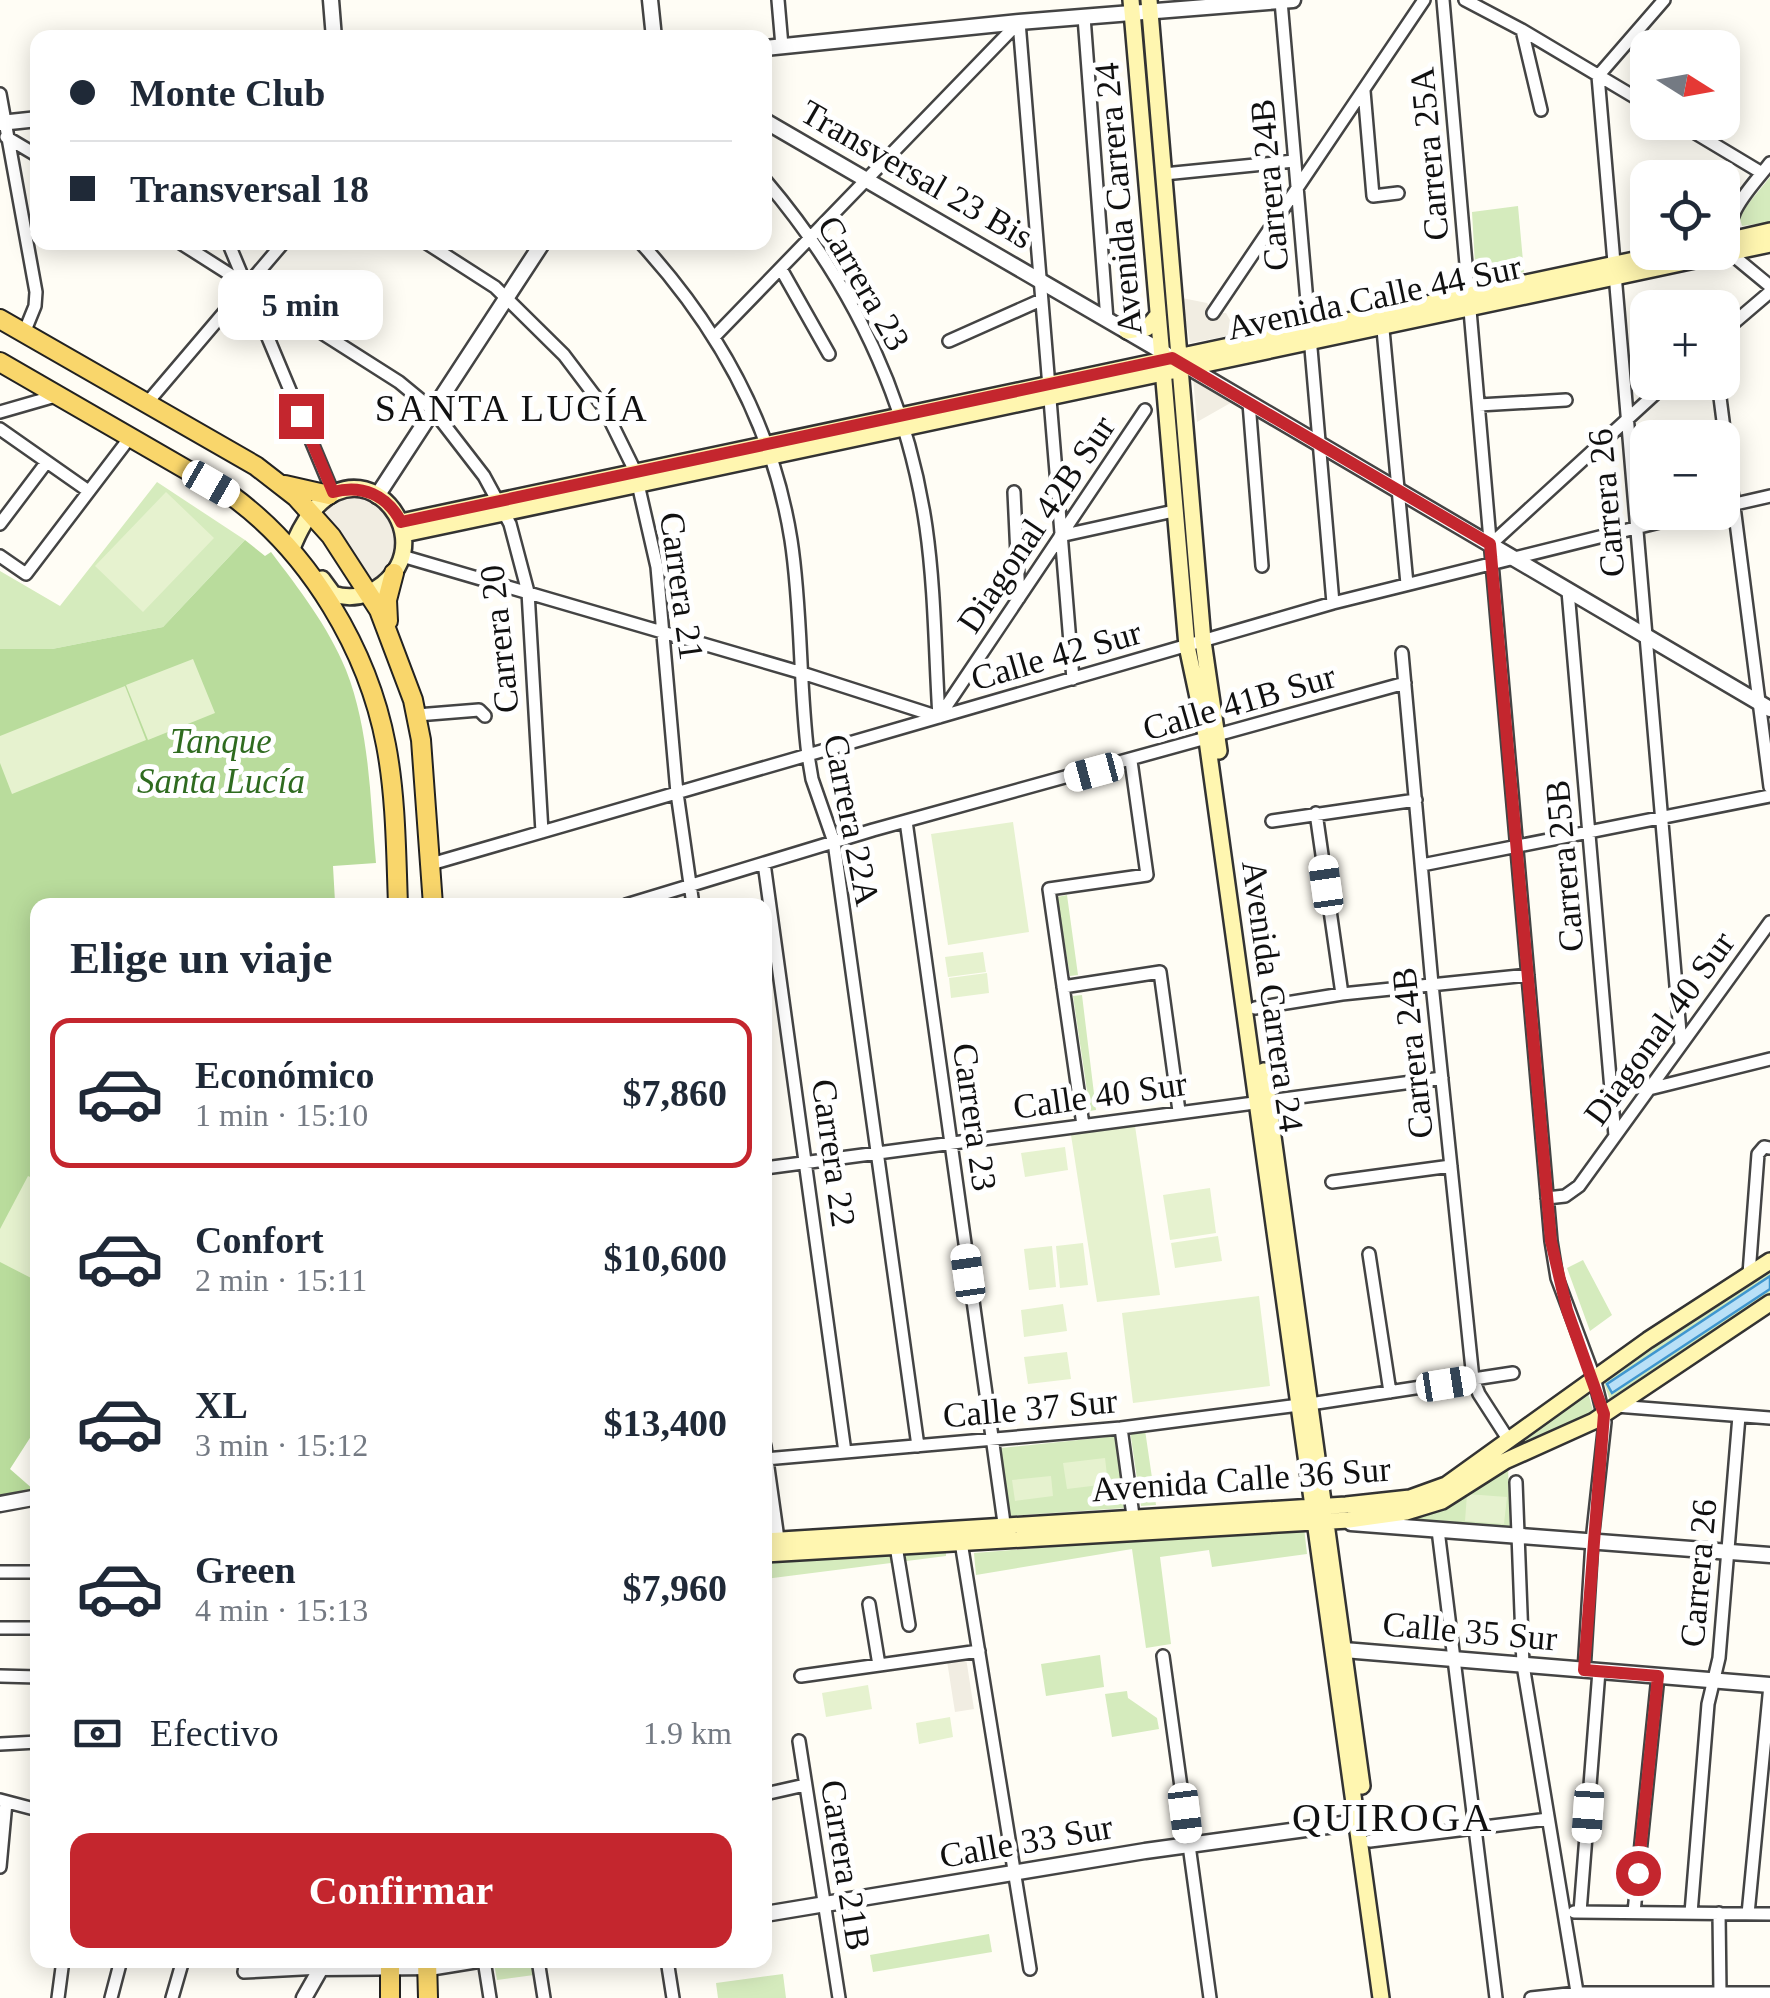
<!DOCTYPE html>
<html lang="es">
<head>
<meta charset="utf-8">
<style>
  body { margin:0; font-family:Georgia,serif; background:#f6f6f7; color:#1f2937; height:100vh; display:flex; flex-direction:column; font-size:38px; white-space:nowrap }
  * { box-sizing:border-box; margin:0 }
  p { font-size:32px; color:#747a83 }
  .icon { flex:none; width:55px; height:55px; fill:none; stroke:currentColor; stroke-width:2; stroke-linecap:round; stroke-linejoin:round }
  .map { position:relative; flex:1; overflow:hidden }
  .drawer { position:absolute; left:30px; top:898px; width:742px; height:1070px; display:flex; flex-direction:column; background:#fff; border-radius:20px; box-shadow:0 5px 25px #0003 }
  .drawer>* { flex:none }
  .banner { position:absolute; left:30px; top:30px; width:742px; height:220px; border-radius:20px; box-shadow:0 5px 25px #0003; display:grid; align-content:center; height:220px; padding:0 40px; background:#fff }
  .needle { width:65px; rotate:101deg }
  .fabs { position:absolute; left:1630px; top:30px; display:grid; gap:20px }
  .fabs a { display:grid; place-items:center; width:110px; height:110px; border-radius:20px; background:#fff; box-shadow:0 5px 25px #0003; font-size:50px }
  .end { position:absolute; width:45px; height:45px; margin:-22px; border:12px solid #c4262e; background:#fff; box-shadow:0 0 0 5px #fff }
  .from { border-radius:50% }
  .bubble { position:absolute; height:70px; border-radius:20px; background:#fff; box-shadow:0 5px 25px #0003; font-size:32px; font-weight:700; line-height:70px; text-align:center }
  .car { position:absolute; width:30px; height:60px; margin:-30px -15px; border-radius:12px; box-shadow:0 0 8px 2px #0007; background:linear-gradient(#fff 24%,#345 0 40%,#fff 0 76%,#345 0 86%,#fff 0) }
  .banner b { display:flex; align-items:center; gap:35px; height:95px; font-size:38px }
  .banner b+b { border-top:2px solid #e0e1e3 }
  .banner i { width:25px; height:25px; background:#1f2937 }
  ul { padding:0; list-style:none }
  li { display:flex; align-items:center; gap:30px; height:150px; margin:0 20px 15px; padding:0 20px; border:5px solid transparent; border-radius:20px }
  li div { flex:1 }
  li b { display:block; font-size:38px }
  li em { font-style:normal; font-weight:700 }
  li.current { border-color:#c4262e }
  li>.icon { width:90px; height:90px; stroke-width:1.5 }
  h2 { padding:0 40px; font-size:45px; line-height:120px }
  .pay { display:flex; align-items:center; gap:25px; height:110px; padding:0 40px; font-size:38px }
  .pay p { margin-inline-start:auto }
  .cta { display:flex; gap:20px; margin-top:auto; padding:20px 40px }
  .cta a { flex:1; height:115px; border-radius:20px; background:#c4262e; color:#fff; font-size:40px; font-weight:700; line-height:115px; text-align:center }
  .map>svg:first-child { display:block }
</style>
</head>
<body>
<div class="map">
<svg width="1770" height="1998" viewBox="0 0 1770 1998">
  <rect width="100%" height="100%" fill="#fffdf5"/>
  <path fill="#d5ebbd" d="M1770 177V222L1742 226 1739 215Z
    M1518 206 1524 272 1476 282 1472 212Z
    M157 482 245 540 163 627 52 649H0V571L60 606Z
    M1067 895 1078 975 1070 976 1057 897Z
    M1082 995 1096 1110 1090 1111 1073 996Z
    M1583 1260 1612 1315 1590 1331 1567 1268Z
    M1770 1268V1295L1610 1401 1603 1379Z
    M1587 1389 1594 1414 1506 1454 1437 1498 1391 1510 1346 1514V1510L1410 1502 1446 1489Z
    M1145 1430 1156 1505 1141 1506 1130 1431Z
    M1117 1436 1125 1508 1010 1516 1001 1448Z
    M1508 1465 1510 1531 1397 1523V1519Z
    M1304 1527 1307 1554 1212 1567 1209 1550 1160 1557 1171 1644 1146 1648 1132 1549 976 1575 974 1553Z
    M946 1550V1556L765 1579V1563Z
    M1100 1655 1104 1687 1046 1696 1041 1664Z
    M1127 1691 1128 1698 1157 1718 1159 1729 1112 1737 1105 1694Z
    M989 1934 992 1952 873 1972 870 1955Z
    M515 1960H532L534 1975 497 1980 494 1963Z
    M783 1974 786 1998H718L716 1983Z"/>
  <path fill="#b9dc9c" d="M245 540 265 556 271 552C299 589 328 626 346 670 370 731 370 799 376 863L333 866 335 902H350V905H38L37 1427 10 1469 34 1490 0 1496V649H52L163 627Z"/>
  <path fill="#e6f2cf" d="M166 492 214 538 143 612 95 566Z
    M193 659 215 713 148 740 126 685Z
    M125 686 146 740 12 794 0 763V736Z
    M1013 822 1029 932 948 945 931 834Z
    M983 952 986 972 948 977 945 957Z
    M987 973 989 993 951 998 949 978Z
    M1135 1126 1160 1295 1097 1302 1071 1135Z
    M1065 1147 1068 1170 1025 1177 1021 1153Z
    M28 1176 37 1180 38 1270 33 1279 0 1262V1229Z
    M1210 1188 1216 1233 1170 1240 1163 1195Z
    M1218 1236 1222 1261 1175 1268 1171 1243Z
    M1083 1243 1088 1285 1060 1288 1056 1246Z
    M1052 1246 1056 1287 1029 1290 1024 1249Z
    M1259 1296 1270 1386 1133 1403 1122 1313Z
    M1063 1304 1067 1331 1024 1337 1021 1310Z
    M1067 1352 1071 1379 1028 1384 1024 1357Z
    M1105 1458 1108 1484 1067 1489 1063 1463Z
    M1051 1476 1053 1496 1015 1501 1012 1480Z
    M1467 1494 1507 1497 1504 1524 1465 1521Z
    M868 1685 872 1709 826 1717 822 1693Z
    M950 1717 953 1737 919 1744 916 1723Z"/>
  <path fill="#f1ede2" d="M1182 298 1207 303 1213 313H1226L1238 334 1190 343Z
    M1193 377 1234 401 1197 422Z
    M356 495 383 508 392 520 397 534 392 564 383 576 371 584 315 512 327 502Z
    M966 1658 974 1709 955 1712 947 1661Z"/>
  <path fill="#b9e0f7" stroke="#3f96cf" stroke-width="2.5" d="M1770 1276V1289L1612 1393 1607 1384Z"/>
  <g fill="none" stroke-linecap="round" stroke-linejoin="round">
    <defs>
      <path id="minor" d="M778 0 782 46
        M1443 0 1551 1241 1557 1278 1594 1377 1605 1422 1592 1541 1584 1671
        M1465 0 1522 30 1648 105
        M1664 0 1598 76 1681 1044
        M1281 1 1333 603
        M1084 17 1107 320
        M1019 22 1073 679
        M1522 30 1541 110
        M1364 91 1373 196 1398 193
        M0 94 36 292 35 306 24 333
        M1677 122 1762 173
        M6 137 38 156
        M1770 163C1748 192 1722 213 1730 253L1770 286
        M1164 174 1294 161
        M765 180C851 281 907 396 926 527 935 590 935 654 939 717
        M179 242 399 382 433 410 484 476 510 524 528 592 542 832
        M228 242 333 493
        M425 242 495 287 564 355 604 408 635 471 657 567 677 793 693 905
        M640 242C718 327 773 426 791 540 802 611 799 684 808 755L812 779 834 842 918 1446
        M781 269 829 354
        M1213 313 1424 0
        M1382 319 1407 584
        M1722 333 1770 292
        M715 336 1019 22
        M949 341 1041 300
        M1718 382 1770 787
        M147 403 284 242
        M1249 403 1262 566
        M1479 405 1566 400
        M0 412 59 395
        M0 429 87 490
        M1014 492 1019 598
        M1722 507 1770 496
        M0 524 46 463
        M1060 536 1174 511
        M1491 544 1668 382
        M0 556 26 574 131 436
        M402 556 799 672 939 717
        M1568 591 1615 1136
        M1402 653 1432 984 1473 1379 1479 1394 1508 1439
        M417 715 479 710 485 716
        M939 717 1145 410
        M1316 813 1342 994
        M906 821 1005 1530
        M1272 821 1416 800
        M764 863 845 1452
        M431 864 1333 603 1700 512
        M1422 865 1770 796
        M626 905 873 830 1405 683
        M1063 987 1160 972 1179 1111
        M1255 1008 1342 994 1528 975
        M1649 1089 1770 1059
        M1083 1125 1049 889 1147 875 1131 761
        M765 1168 1442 1078
        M1332 1182 1451 1166
        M1547 1198 1565 1196 1579 1186 1770 922
        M1369 1254 1390 1392
        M1749 1274 1758 1154 1764 1147 1770 1148
        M1310 1404 1513 1373
        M1616 1406 1770 1418
        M1121 1428 1134 1523
        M765 1446 779 1546
        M765 1459 1121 1428 1299 1405
        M1516 1482 1523 1665 1578 1998
        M1438 1530 1496 1998
        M961 1542 1030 1969
        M896 1546 909 1625
        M0 1572H38
        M869 1604 879 1665
        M0 1628H38
        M1163 1656 1210 1998
        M0 1676 38 1677
        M801 1676 979 1651
        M799 1741 839 1998
        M0 1744 38 1742
        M765 1794 805 1785
        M0 1800 38 1810
        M1370 1841 1548 1819
        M0 1867 6 1802
        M1574 1912 1770 1914
        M1580 1912 1599 1671
        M1634 1912 1658 1676
        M1691 1913 1708 1704 1719 1658 1739 1416
        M1719 1913 1720 1993
        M1748 1914 1770 1685
        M246 1960 244 1972 321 1968
        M484 1960 490 1998
        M538 1960 544 1998
        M667 1960 673 1998
        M58 1998 63 1960
        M111 1998 121 1960
        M172 1998 183 1960
        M1531 1998 1577 1993H1770"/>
      <path id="tertiary" d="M331 0 334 38
        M650 0 654 38
        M765 48 1019 22 1293 0
        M765 121 1166 354
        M0 123 38 119
        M1185 365 1770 709
        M377 496 543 242
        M0 1504 38 1497
        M1351 1523 1770 1555
        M1344 1650 1770 1685
        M765 1914 1145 1851 1357 1822
        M304 1998 321 1968 435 1967 478 1960"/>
      <path id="secondary" d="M1131 0 1187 646 1207 740 1381 1998
        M1149 0 1203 641 1219 751
        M1722 242 1770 231
        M1127 331 1147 328 1157 316
        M401 522 1672 252
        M404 534 1770 244
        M291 551C341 418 449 530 383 584 368 596 351 600 333 594L322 579
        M1264 1071 1362 1786
        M765 1541 1346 1505 1410 1498 1446 1485 1648 1340 1770 1261
        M765 1554 1349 1520 1406 1512 1442 1501 1505 1461 1594 1421 1770 1303"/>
      <path id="primary" d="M0 319 256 466 296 497 331 536 379 610 413 700 421 740 433 905
        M0 362 232 496C310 553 368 650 386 745 396 797 396 852 398 905
        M285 485 329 495
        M388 621 387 600 394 573
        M427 1960 428 1998
        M390 1998V1960"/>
    </defs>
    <use href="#minor" stroke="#444" stroke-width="16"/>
    <use href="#tertiary" stroke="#444" stroke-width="19"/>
    <use href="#secondary" stroke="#333" stroke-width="20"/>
    <use href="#primary" stroke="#222" stroke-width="22"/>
    <use href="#minor" stroke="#fff" stroke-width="11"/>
    <use href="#tertiary" stroke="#fff" stroke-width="14"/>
    <use href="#secondary" stroke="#fff6b0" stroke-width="15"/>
    <use href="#primary" stroke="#f9d66b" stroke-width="18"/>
  </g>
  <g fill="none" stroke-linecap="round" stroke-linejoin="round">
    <path stroke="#c4262e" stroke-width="12" d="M301 416 333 492C362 484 387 495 401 522L1172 358 1490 544 1551 1241 1567 1310 1604 1414 1584 1670 1658 1676 1638 1873"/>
  </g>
  <g text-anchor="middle" stroke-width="10" stroke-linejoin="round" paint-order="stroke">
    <g font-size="35" fill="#111" stroke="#fff">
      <text transform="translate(1429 154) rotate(-95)" y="12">Carrera 25A</text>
      <text transform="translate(917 174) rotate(30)" y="12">Transversal 23 Bis</text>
      <text transform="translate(1269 185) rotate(-95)" y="12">Carrera 24B</text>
      <text transform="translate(1118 199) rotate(-95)" y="12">Avenida Carrera 24</text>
      <text transform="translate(864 283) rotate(60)" y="12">Carrera 23</text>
      <text transform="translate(1374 297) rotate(-12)" y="12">Avenida Calle 44 Sur</text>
      <text transform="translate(1606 503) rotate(-95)" y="12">Carrera 26</text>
      <text transform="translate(1036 524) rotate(-56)" y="12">Diagonal 42B Sur</text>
      <text transform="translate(682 586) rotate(82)" y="12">Carrera 21</text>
      <text transform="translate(499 639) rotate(-96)" y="12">Carrera 20</text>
      <text transform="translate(1056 655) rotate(-16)" y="12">Calle 42 Sur</text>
      <text transform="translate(1239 702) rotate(-16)" y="12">Calle 41B Sur</text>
      <text transform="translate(852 820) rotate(79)" y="12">Carrera 22A</text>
      <text transform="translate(1564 866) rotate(-95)" y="12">Carrera 25B</text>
      <text transform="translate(1273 996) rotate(82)" y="12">Avenida Carrera 24</text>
      <text transform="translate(1659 1028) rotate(-54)" y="12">Diagonal 40 Sur</text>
      <text transform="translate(1412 1053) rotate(-96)" y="12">Carrera 24B</text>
      <text transform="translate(1100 1095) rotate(-8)" y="12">Calle 40 Sur</text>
      <text transform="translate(975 1117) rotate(82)" y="12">Carrera 23</text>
      <text transform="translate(834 1153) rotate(82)" y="12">Carrera 22</text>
      <text transform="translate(1030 1408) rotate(-5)" y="12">Calle 37 Sur</text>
      <text transform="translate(1241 1479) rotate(-4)" y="12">Avenida Calle 36 Sur</text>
      <text transform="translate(1698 1573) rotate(-85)" y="12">Carrera 26</text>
      <text transform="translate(1470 1631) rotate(5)" y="12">Calle 35 Sur</text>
      <text transform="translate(1026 1841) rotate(-10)" y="12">Calle 33 Sur</text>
      <text transform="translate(846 1865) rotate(81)" y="12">Carrera 21B</text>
    </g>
    <g font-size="35" font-style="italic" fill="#2f6b1f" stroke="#fff">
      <text x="221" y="753">Tanque<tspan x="221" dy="40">Santa Lucía</tspan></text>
    </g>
    <g font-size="38" letter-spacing="2.5" fill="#111" stroke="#fff">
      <text x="512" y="421">SANTA LUCÍA</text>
    </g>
    <g font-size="40" letter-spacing="2.5" fill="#111" stroke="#fff">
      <text x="1393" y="1831">QUIROGA</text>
    </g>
  </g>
</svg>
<div class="fabs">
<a><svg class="needle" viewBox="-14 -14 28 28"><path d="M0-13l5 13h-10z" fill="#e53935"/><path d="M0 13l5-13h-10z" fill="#747a83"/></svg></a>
<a><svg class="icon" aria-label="locate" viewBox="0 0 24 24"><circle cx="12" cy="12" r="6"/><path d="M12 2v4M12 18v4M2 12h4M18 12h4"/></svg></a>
<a>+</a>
<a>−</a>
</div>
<i class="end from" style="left:1638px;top:1873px"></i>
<i class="end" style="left:301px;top:416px"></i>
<div class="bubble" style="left:218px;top:270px;width:165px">5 min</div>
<i class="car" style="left:211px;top:484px;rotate:120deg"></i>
<i class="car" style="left:1094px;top:772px;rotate:255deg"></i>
<i class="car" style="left:1326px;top:885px;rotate:352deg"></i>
<i class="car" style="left:968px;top:1274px;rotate:352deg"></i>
<i class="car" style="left:1446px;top:1384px;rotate:81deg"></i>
<i class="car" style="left:1185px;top:1813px;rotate:173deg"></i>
<i class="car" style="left:1588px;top:1813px;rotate:184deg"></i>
<div class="banner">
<b><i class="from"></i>Monte Club</b>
<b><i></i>Transversal 18</b>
</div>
<section class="drawer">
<h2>Elige un viaje</h2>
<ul>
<li class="current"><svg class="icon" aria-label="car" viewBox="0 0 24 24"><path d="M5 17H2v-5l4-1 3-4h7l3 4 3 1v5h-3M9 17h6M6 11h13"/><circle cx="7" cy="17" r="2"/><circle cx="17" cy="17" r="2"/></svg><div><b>Económico</b><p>1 min · 15:10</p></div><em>$7,860</em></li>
<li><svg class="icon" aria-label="car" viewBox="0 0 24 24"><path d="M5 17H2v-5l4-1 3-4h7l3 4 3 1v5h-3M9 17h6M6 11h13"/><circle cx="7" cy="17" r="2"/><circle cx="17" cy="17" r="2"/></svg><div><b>Confort</b><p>2 min · 15:11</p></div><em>$10,600</em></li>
<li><svg class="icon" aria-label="car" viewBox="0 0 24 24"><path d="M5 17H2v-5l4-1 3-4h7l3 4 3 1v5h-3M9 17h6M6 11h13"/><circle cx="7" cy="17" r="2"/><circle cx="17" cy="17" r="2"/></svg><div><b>XL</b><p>3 min · 15:12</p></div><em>$13,400</em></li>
<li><svg class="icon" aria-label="car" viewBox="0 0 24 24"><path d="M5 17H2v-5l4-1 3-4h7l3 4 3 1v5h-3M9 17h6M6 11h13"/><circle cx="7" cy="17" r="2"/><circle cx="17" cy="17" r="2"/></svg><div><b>Green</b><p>4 min · 15:13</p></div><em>$7,960</em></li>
</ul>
<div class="pay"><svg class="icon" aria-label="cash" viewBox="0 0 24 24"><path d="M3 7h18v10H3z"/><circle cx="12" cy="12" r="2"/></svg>Efectivo<p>1.9 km</p></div>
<div class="cta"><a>Confirmar</a></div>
</section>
</div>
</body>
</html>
